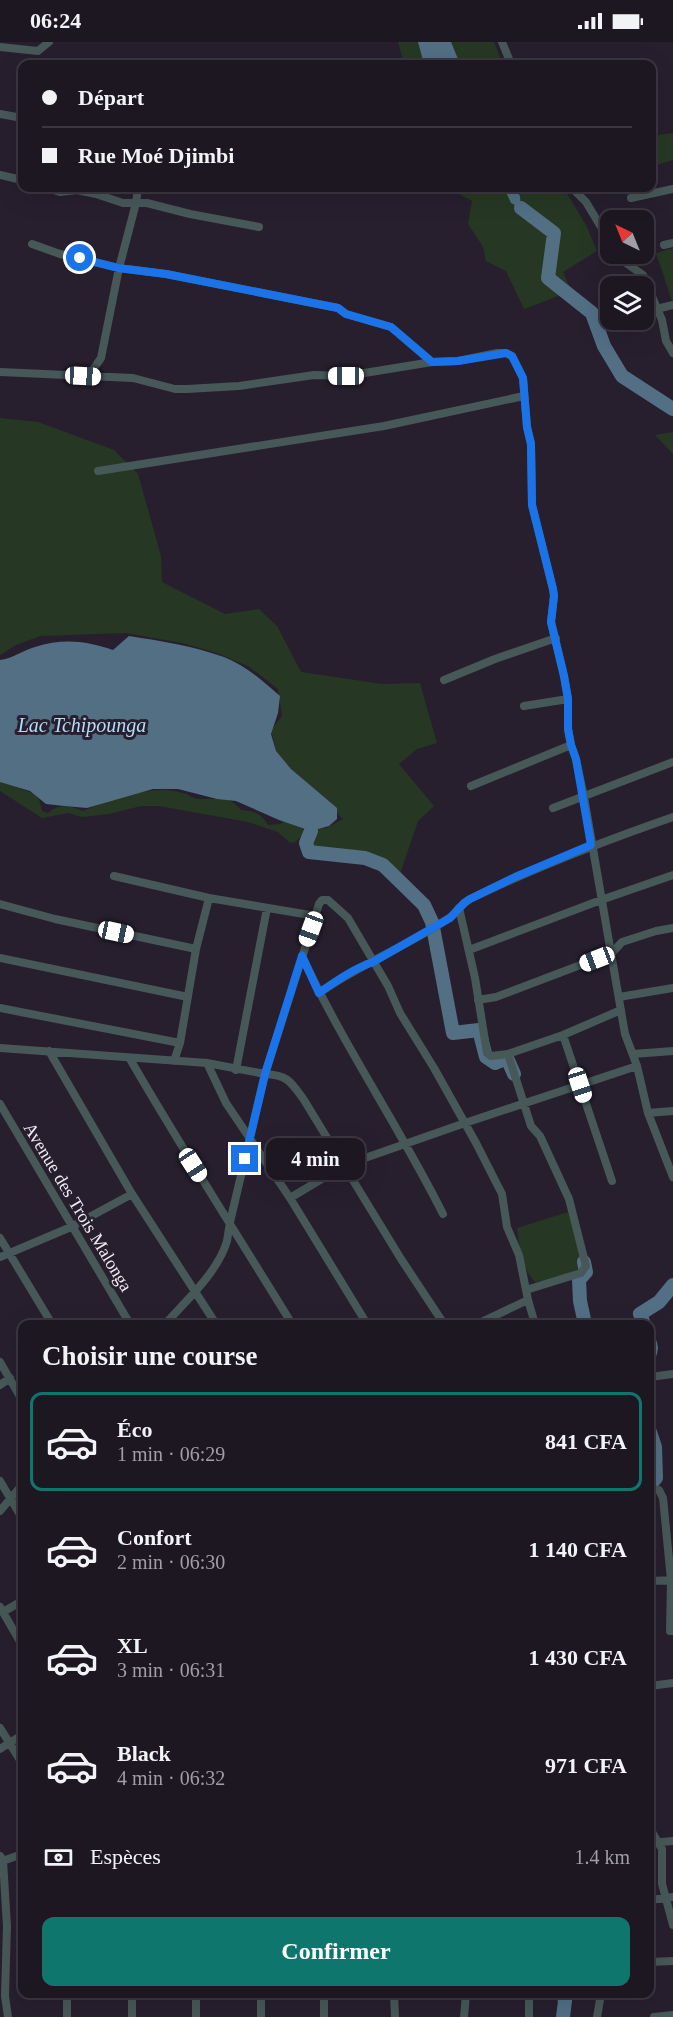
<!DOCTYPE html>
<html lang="fr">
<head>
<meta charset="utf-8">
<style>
  body { margin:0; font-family:"Times New Roman",serif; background:#25202a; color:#f1f3f6; height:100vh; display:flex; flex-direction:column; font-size:22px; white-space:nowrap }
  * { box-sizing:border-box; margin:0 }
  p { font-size:20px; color:#a09fa5 }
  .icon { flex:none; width:33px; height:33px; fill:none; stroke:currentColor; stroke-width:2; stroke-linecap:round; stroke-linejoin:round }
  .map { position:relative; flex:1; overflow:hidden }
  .sheet { position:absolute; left:18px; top:1278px; width:636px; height:678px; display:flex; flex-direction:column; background:#1d1722; border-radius:12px; box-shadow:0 6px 24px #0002,0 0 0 2px #3b3640 }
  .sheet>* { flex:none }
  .banner { position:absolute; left:18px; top:18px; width:638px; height:132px; border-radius:12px; box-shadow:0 6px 24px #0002,0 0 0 2px #3b3640; display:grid; align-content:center; height:132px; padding:0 24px; background:#1d1722 }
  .needle { width:39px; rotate:317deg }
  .tools { position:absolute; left:600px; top:168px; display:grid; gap:12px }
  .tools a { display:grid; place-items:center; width:54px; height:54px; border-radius:12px; background:#1d1722; box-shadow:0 6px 24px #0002,0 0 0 2px #3b3640; font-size:30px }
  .end { position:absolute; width:27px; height:27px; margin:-14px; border:8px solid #1a73e8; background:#fff; box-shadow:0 0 0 3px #fff }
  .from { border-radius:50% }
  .bubble { position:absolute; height:42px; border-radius:12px; background:#1d1722; box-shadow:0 6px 24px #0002,0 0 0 2px #3b3640; font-size:20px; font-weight:800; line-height:42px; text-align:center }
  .car { position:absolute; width:18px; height:36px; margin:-18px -9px; border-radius:8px; box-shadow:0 0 4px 2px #0007; background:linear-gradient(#fff 24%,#345 0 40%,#fff 0 76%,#345 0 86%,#fff 0) }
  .banner b { display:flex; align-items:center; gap:21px; height:57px; font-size:22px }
  .banner b+b { border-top:2px solid #3b3640 }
  .banner i { width:15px; height:15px; background:#f1f3f6 }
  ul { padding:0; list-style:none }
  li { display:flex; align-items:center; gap:18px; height:99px; margin:0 12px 9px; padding:0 12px; border:3px solid transparent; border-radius:12px }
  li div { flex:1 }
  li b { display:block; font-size:22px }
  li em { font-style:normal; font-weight:800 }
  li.selected { border-color:#0f766e }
  li>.icon { width:54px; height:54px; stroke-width:1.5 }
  h2 { padding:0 24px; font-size:27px; line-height:72px }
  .pay { display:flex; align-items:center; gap:15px; height:66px; padding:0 24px; font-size:22px }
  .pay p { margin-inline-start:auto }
  .button { display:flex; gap:12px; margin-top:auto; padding:12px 24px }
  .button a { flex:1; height:69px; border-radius:12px; background:#0f766e; color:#fff; font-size:24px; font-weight:800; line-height:69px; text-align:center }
  .status { display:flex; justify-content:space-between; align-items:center; height:42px; padding:0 30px; background:#1d1722; direction:ltr }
  .status svg { height:16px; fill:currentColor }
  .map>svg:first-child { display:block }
</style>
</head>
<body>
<div class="status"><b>06:24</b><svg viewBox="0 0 49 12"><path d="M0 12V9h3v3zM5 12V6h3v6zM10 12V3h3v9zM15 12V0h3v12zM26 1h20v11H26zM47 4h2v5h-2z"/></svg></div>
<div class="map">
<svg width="673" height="1975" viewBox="0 0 673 1975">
  <rect width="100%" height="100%" fill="#271f2e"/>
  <path fill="#263823" d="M398 0H494L503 22H404Z
    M673 91V118L651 125V94Z
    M448 146H555L568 153 586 183 597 209 563 230 569 244 561 253 524 267 506 229 486 219 483 205 468 182 472 159Z
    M673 206V259H672L656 211Z
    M0 376 38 380 114 408 138 432 161 514 162 540 225 572 259 567 277 584 301 630 382 642 420 641 437 701 417 707 399 722 434 764 418 779 400 832 343 814 318 810 302 794 294 801 289 800 278 790 248 780 159 764H141L109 772 82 775 68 771 42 776 0 749V738L34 752 39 757 42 769 48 771C60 761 70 764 83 769 108 758 136 748 164 748 170 748 180 750 186 752 191 754 194 757 199 757 218 758 227 751 241 768 254 769 261 771 268 783L280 782 295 773 307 783 305 788 326 786 343 777 277 713 271 688 282 674 278 647 248 624 217 611 182 601 126 591 40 594 16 603 0 613Z
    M673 390V412L655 393Z
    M568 1170 583 1216 582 1226 552 1237 535 1240C522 1227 519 1203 517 1186Z"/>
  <path fill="#526f84" d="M418 0H451L460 22H424Z
    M504 146H514L520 154 521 166 511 161Z
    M129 594C161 599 193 604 224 615 245 623 263 639 280 654L278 671 271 692 276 709 291 727 337 766V777L329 784 311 789 279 778 236 759 217 757 178 747H153L87 766 64 764 46 762 30 749 0 740V618C12 617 23 608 35 605 63 596 86 599 113 608Z"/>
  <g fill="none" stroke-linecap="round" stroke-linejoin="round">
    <path stroke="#526f84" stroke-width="14" d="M521 166 554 191 548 236 592 271 604 304 622 334 673 367
      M311 789 306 801 309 810 365 816 383 823 424 863 432 880 453 991 479 988 486 1015 495 1021 507 1016 514 1032
      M584 1220 586 1230 579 1238 580 1259 585 1282
      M644 1282 640 1272 659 1260 673 1243
      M650 1301 651 1306 650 1311
      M650 1390 655 1405 656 1436 650 1443
      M563 1975 565 1959 563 1952"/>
    <path stroke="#475859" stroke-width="8" d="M502 0 511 22
      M0 5 38 9 49 0
      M0 72 22 76
      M0 133 22 138
      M47 146 60 150 77 148 96 152 123 161H147L190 172 259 185
      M572 146 586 160 610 200
      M631 156 673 147
      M32 202 60 212 119 226 166 232 338 266 346 272 391 285 432 320
      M664 203 673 201
      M618 212 626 221 643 233 662 278 666 299 673 311
      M657 267 673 263
      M0 330 133 336 175 347H187L239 344 314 333 346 334 432 320 458 319 497 311H506L512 314 523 336 527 385 531 402 532 463 553 547 554 554 551 580 564 634 568 657V687L571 703 576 717 584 755 625 992 637 1024 648 1071 673 1135
      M85 333 92 329 101 316 119 226 136 161 138 146
      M98 429 384 384 524 354
      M444 638 495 617 556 596
      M524 664 568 657
      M471 744 571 703
      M553 766 673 720
      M114 834 209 856 316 874
      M0 862 55 877 196 907
      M459 866 475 936 487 1011 491 1014 508 1012 531 1084 540 1094 569 1157 586 1224 581 1231 526 1248 528 1258 477 1282
      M469 908 601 858 673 833
      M302 914C343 1003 399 1084 443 1172
      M0 916 188 955
      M319 951C360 922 408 904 449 876 458 871 461 862 470 857 536 825 604 799 673 775
      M619 955 673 946
      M478 958 496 955 612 911 622 900 656 889 673 886
      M0 966 180 1001
      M563 993 612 1139
      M0 1006 207 1021 265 1032 319 862 322 858H328L348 876 388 944 400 971 434 1026 476 1101 502 1152 507 1185 519 1213 526 1248
      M49 1009 132 1152 216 1282
      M508 1012 563 993 621 968
      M633 1012 673 1009
      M130 1017C182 1107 238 1194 292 1282
      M174 1019 180 1001 196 907 209 856
      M207 1021 226 1061 290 1156 367 1282
      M236 1028 267 866
      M0 1062 130 1282
      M648 1071 673 1069
      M290 1156 345 1123 465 1081 637 1024
      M0 1196 52 1282
      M0 1215 71 1185 132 1152
      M528 1258 535 1282
      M165 1282C186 1259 218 1230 227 1199 228 1193 229 1186 230 1180L265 1032C288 1033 291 1040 304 1058L401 1217 444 1282
      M0 1320 22 1358
      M650 1335 673 1332
      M0 1343 10 1336
      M0 1439 22 1476
      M650 1447 659 1448 663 1456 671 1538 670 1589H673
      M0 1469 22 1443
      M650 1539 673 1538
      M0 1565 22 1603
      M3 1570 22 1559
      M650 1644 673 1641
      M0 1686 22 1721
      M0 1707 22 1693
      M650 1765 652 1790 662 1807V1842L673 1883
      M650 1801 673 1799
      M0 1814 3 1818 7 1884 5 1954 8 1975
      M0 1820 22 1812
      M650 1858 673 1855
      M650 1920 673 1919
      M132 1952V1975
      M196 1952V1975
      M261 1952V1975
      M324 1952V1975
      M394 1952 395 1975
      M67 1975V1952
      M464 1975 466 1952
      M529 1975V1952
      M597 1975 601 1952
      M654 1975 673 1973"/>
  </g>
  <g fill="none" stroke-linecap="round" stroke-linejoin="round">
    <path stroke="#1a73e8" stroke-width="8" d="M80 216 118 226 166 232 338 266 346 272 391 285 432 320 458 319 506 311 512 314 523 336 527 385 531 402 532 463 553 547 554 554 551 580 564 634 568 657V687L571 703 576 717 591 803 515 835 470 857 464 861 450 876 373 920C353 927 336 939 319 951L302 914 265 1032 245 1117"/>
  </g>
  <g text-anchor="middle" stroke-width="6" stroke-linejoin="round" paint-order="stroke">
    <g font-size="18" fill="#f0ebf5" stroke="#271f2e">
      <text transform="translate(78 1165) rotate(59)" y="6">Avenue des Trois Malonga</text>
    </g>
    <g font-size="20" font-style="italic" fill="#b1ddfb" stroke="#271f2e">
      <text x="82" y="690">Lac Tchipounga</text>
    </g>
  </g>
</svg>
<div class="tools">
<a><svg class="needle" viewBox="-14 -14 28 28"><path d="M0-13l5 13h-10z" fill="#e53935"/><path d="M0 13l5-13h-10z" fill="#a09fa5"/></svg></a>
<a><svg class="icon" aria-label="layers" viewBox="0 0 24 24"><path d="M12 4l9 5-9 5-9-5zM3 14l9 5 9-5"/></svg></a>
</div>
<i class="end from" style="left:80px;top:216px"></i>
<i class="end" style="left:245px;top:1117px"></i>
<div class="bubble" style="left:266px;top:1096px;width:99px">4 min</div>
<i class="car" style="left:83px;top:334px;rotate:93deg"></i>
<i class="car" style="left:346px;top:334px;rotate:270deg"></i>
<i class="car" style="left:311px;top:887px;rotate:200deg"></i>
<i class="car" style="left:116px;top:890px;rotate:102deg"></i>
<i class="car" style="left:597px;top:917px;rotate:249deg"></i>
<i class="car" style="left:580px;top:1043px;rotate:162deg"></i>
<i class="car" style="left:193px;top:1123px;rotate:147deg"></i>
<div class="banner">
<b><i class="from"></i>Départ</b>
<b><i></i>Rue Moé Djimbi</b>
</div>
<section class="sheet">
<h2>Choisir une course</h2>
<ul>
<li class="selected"><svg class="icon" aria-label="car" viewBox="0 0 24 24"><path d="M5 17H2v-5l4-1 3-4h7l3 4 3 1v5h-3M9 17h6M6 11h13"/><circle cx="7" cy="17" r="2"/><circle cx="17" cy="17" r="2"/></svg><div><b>Éco</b><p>1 min · 06:29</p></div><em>841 CFA</em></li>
<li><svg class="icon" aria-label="car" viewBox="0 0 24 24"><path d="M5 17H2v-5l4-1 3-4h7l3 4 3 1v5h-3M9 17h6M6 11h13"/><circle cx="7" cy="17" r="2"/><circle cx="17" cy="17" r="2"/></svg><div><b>Confort</b><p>2 min · 06:30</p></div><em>1 140 CFA</em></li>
<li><svg class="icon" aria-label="car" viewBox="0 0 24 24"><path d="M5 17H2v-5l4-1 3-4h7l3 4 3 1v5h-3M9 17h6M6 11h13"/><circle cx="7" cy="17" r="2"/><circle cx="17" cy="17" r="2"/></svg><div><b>XL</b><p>3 min · 06:31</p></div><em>1 430 CFA</em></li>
<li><svg class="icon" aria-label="car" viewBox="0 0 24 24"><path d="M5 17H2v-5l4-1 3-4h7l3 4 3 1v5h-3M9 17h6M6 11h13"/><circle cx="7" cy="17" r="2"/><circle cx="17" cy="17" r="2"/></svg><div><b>Black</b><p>4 min · 06:32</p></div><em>971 CFA</em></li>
</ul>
<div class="pay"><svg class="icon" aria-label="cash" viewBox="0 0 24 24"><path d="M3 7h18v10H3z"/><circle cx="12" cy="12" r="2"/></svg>Espèces<p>1.4 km</p></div>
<div class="button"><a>Confirmer</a></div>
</section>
</div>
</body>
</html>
